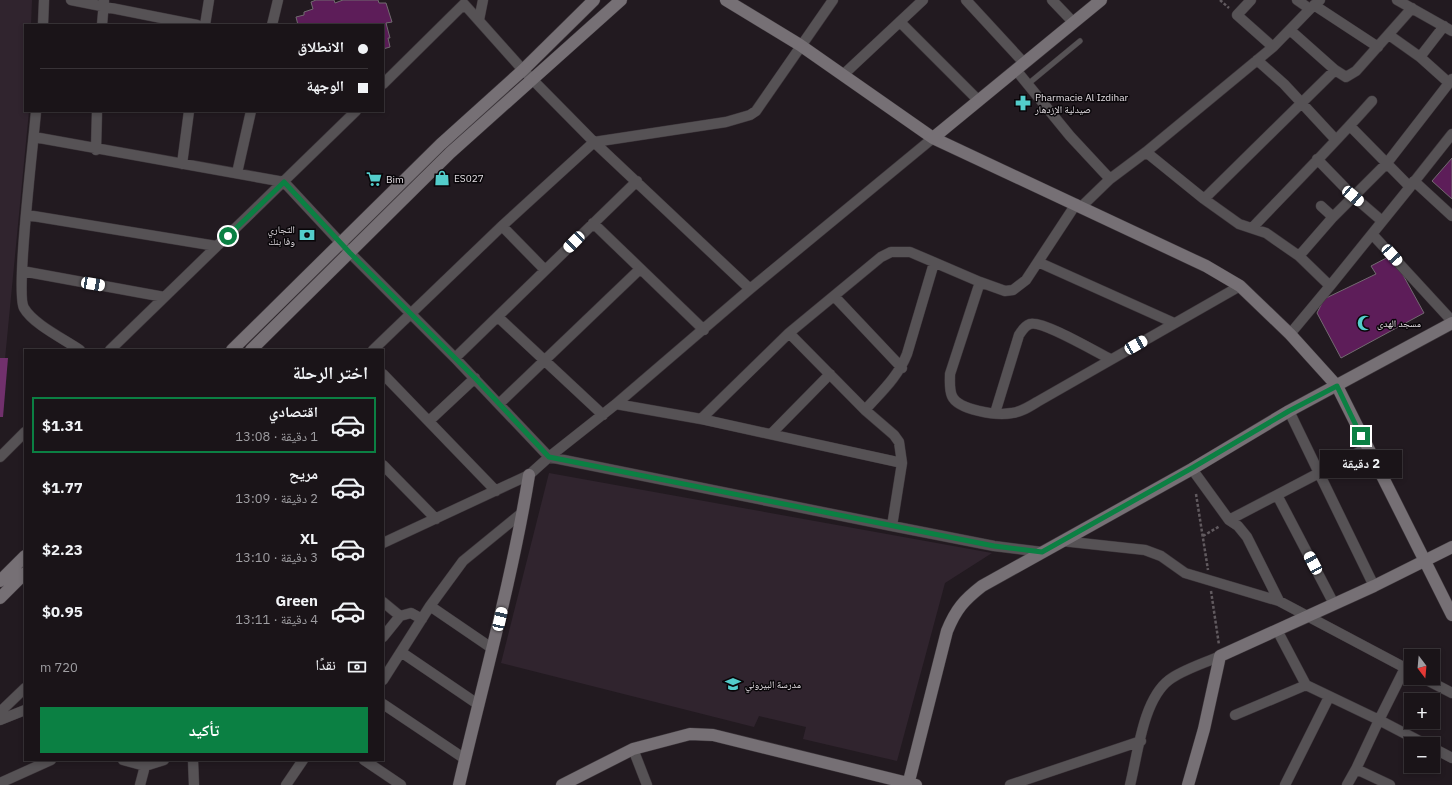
<!DOCTYPE html>
<html lang="ar">
<head>
<meta charset="utf-8">
<style>
  body { margin:0; font-family:"IBM Plex Sans","Noto Naskh Arabic",sans-serif; background:#231d21; color:#f1f3f6; direction:rtl; height:100vh; display:flex; flex-direction:column; font-size:15px; white-space:nowrap }
  * { box-sizing:border-box; margin:0 }
  p { font-size:13px; color:#9f9ea2 }
  .icon { flex:none; width:22px; height:22px; fill:none; stroke:currentColor; stroke-width:2; stroke-linecap:round; stroke-linejoin:round }
  .map { position:relative; flex:1; overflow:hidden; direction:ltr }
  .panel { position:absolute; left:24px; top:349px; width:360px; height:412px; display:flex; flex-direction:column; background:#1a1418; border-radius:0px; box-shadow:0 2px 6px #0003,0 0 0 1px #383337; direction:rtl }
  .panel>* { flex:none }
  .banner { position:absolute; left:24px; top:24px; width:360px; height:88px; border-radius:0px; box-shadow:0 2px 6px #0003,0 0 0 1px #383337; direction:rtl; display:grid; align-content:center; height:88px; padding:0 16px; background:#1a1418 }
  .needle { width:26px; rotate:164deg }
  .controls { position:absolute; left:1404px; top:649px; display:grid; gap:8px }
  .controls a { display:grid; place-items:center; width:36px; height:36px; border-radius:0px; background:#1a1418; box-shadow:0 2px 6px #0003,0 0 0 1px #383337; font-size:20px }
  .end { position:absolute; width:18px; height:18px; margin:-9px; border:5px solid #0b8043; background:#fff; box-shadow:0 0 0 2px #fff }
  .from { border-radius:50% }
  .bubble { position:absolute; height:28px; border-radius:0px; background:#1a1418; box-shadow:0 2px 6px #0003,0 0 0 1px #383337; font-size:13px; font-weight:700; line-height:28px; text-align:center; direction:rtl }
  .car { position:absolute; width:12px; height:24px; margin:-12px -6px; border-radius:5px; box-shadow:0 0 3px 1px #0007; background:linear-gradient(#fff 24%,#345 0 40%,#fff 0 76%,#345 0 86%,#fff 0) }
  .banner b { display:flex; align-items:center; gap:14px; height:38px; font-size:15px }
  .banner b+b { border-top:1px solid #383337 }
  .banner i { width:10px; height:10px; background:#f1f3f6 }
  ul { padding:0; list-style:none }
  li { display:flex; align-items:center; gap:12px; height:56px; margin:0 8px 6px; padding:0 8px; border:2px solid transparent; border-radius:0px }
  li div { flex:1 }
  li b { display:block; font-size:15px }
  li em { font-style:normal; font-weight:700 }
  li.active { border-color:#0b8043 }
  li>.icon { width:36px; height:36px; stroke-width:1.5 }
  h2 { padding:0 16px; font-size:18px; line-height:48px }
  .pay { display:flex; align-items:center; gap:10px; height:44px; padding:0 16px; font-size:15px }
  .pay p { margin-inline-start:auto }
  .action { display:flex; gap:8px; margin-top:auto; padding:8px 16px }
  .action a { flex:1; height:46px; border-radius:0px; background:#0b8043; color:#fff; font-size:16px; font-weight:700; line-height:46px; text-align:center }
  .map>svg:first-child { display:block }
</style>
</head>
<body>
<div class="map">
<svg width="1452" height="785" viewBox="0 0 1452 785">
  <rect width="100%" height="100%" fill="#221a20"/>
  <path fill="#30242e" d="M0 0H32L31 25H25V111H29L5 359 0 358Z
    M549 473 992 553 945 583 897 761 803 739 806 727 759 716 754 727 501 663Z"/>
  <path fill="#71306c" d="M0 358H8L3 417H0Z"/>
  <path fill="#5d1d59" stroke="#736a71" d="M316 0H334L335 3 343 0H378L379 3H386L392 22 386 23 390 38H388L390 47 383 49V25H298L296 17 304 15V12L313 9 311 2Z
    M1452 158V199L1432 181Z
    M1392 255 1424 313 1341 358 1317 313 1324 299 1376 274 1371 266Z"/>
  <g fill="none" stroke-linecap="round" stroke-linejoin="round">
    <defs>
      <path id="lane" d="M1028 84 1080 41"/>
      <path id="street" d="M71 0 197 25
        M966 0 1024 63
        M1052 0 1073 22
        M1251 0 1237 15 1273 47 1310 9
        M1297 0 1310 9 1320 0
        M1397 0 1452 31
        M1314 5 1378 47
        M479 20 483 0
        M900 22 978 100
        M43 25 44 0
        M102 25 104 1
        M205 25 209 0
        M272 25 278 0
        M1290 30 1335 70 1346 77 1356 71 1412 8
        M1389 35 1420 57 1449 83 1452 79
        M1420 57 1444 26
        M1257 60 1284 84 1336 140
        M1016 70 1070 136 1110 179 1146 152 1273 47
        M844 74 923 0
        M383 84 464 4 523 70 594 142 750 289
        M36 111C34 139 15 293 24 308 33 324 64 339 80 350
        M34 137 284 182 350 253 455 358 549 457 892 526 994 546 1042 552
        M96 150 97 111
        M1146 152 1204 199 1239 224 1266 233 1299 256 1330 286 1290 334
        M1317 159 1353 196 1382 221
        M182 164 189 111
        M237 173 251 111
        M1414 181 1452 216
        M1410 187 1452 134
        M1204 199 1335 70
        M1321 206 1333 217
        M1081 207 1110 179
        M27 215 216 246
        M593 223 704 330
        M502 226 545 270
        M1253 227C1293 185 1334 144 1372 101
        M1372 234 1452 321
        M1299 256 1333 217 1387 163 1449 83
        M1038 262 1174 323
        M22 271 164 297
        M980 282 950 374C950 381 949 389 952 396 958 410 997 416 1012 413 1021 412 1029 407 1037 402L1240 286
        M1330 286 1410 187 1350 126
        M834 296 902 368
        M498 317 603 415
        M789 333 881 257 891 252H910L980 282 1005 291 1013 290 1026 280 1076 204
        M110 350 356 111
        M373 350 502 226 594 142 726 122 750 115 756 111 833 0
        M455 358 637 181
        M383 374 496 491
        M499 404 640 269
        M616 404 701 419 789 333 865 410 894 435 899 442 902 463 892 526
        M865 410C881 392 898 377 907 354L934 263
        M1289 411 1319 473 1367 448
        M995 413 1019 335C1022 331 1024 326 1030 324 1042 320 1096 352 1110 359
        M701 419 902 463
        M429 421 475 378
        M771 434 830 374
        M0 457 25 432
        M383 465 436 519
        M1192 469 1229 520 1238 526 1247 537 1279 601
        M1277 495 1334 604
        M1229 520 1319 473 1374 586
        M1062 541 1145 550 1161 556 1185 573 1279 601 1411 671
        M383 543 529 475 549 457 616 404 750 289 933 138
        M383 602 400 616 411 613 422 619
        M430 606 493 649
        M1277 630 1306 685 1379 720 1405 668
        M383 637 400 616
        M401 652 479 705
        M1423 678 1452 693
        M383 680 430 606 463 561 523 512
        M383 704 465 759
        M0 712 25 688
        M1235 715 1306 685
        M0 720 25 710
        M1433 748 1452 758
        M633 749 647 785
        M123 760 145 766 164 760
        M193 760 194 785
        M364 760 401 785
        M1356 769 1379 720 1425 744
        M0 783 51 760
        M140 785 145 766
        M286 785 303 760
        M1010 785 1141 741
        M1130 785C1138 753 1143 700 1169 680 1182 670 1205 663 1220 656
        M1285 785 1329 697
        M1347 785 1356 769 1390 785"/>
      <path id="secondary" d="M726 0 800 45 933 138 1206 266 1240 286 1290 334 1337 386 1452 615
        M933 138 1101 0
        M232 350 441 144 523 70 594 0
        M251 350 450 153 621 0
        M0 581 25 556
        M0 598 25 573
        M459 785C483 682 512 580 529 475
        M562 785 633 749 690 734 713 735 916 785
        M908 785 947 631C956 609 964 600 982 586L1192 469 1289 411 1452 323
        M1188 785 1204 729 1220 656 1374 586 1452 547"/>
    </defs>
    <use href="#lane" stroke="#3d363b" stroke-width="6"/>
    <use href="#street" stroke="#3d363b" stroke-width="11"/>
    <use href="#secondary" stroke="#3d363b" stroke-width="13"/>
    <path stroke="#615a5f" stroke-width="2.5" stroke-dasharray="3 2" stroke-linecap="butt" d="M1220 0 1229 8
      M1196 494 1208 570
      M1203 536 1220 526
      M1211 591 1219 645"/>
    <use href="#lane" stroke="#565255" stroke-width="5"/>
    <use href="#street" stroke="#565255" stroke-width="10"/>
    <use href="#secondary" stroke="#767075" stroke-width="12"/>
  </g>
  <g fill="none" stroke-linecap="round" stroke-linejoin="round">
    <path stroke="#0b8043" stroke-width="5" d="M228 236 284 182 350 253 475 378 549 457 994 546 1042 552 1192 468 1289 411 1337 386 1361 436"/>
  </g>
  <defs>
    <symbol id="pharmacy-bare" viewBox="-9 -9 18 18"><path d="M-2-6h4v4h4v4h-4v4h-4v-4h-4v-4h4Z" fill="#53cdcb" stroke="#090609" stroke-width="2.5" paint-order="stroke"/></symbol>
    <symbol id="shop-bare" viewBox="-9 -9 18 18"><path d="M-5-2.5h2.3a2.7 3.5 0 0 1 5.4 0H5L5.5 6h-11ZM-1.5-2.5h3a1.5 2.3 0 0 0-3 0Z" fill="#53cdcb" stroke="#090609" stroke-width="2.5" paint-order="stroke"/></symbol>
    <symbol id="supermarket-bare" viewBox="-9 -9 18 18"><path d="M-6-5.5h2.5l.6 2H6L4.5 2H-2.5L-4.4-4H-6ZM-1.5 3.2a1.3 1.3 0 1 0 .1 0ZM3 3.2a1.3 1.3 0 1 0 .1 0Z" fill="#53cdcb" stroke="#090609" stroke-width="2.5" paint-order="stroke"/></symbol>
    <symbol id="bank-bare" viewBox="-9 -9 18 18"><path d="M-6-4H6V4H-6ZM0-2.3a2.3 2.3 0 1 0 0 4.6a2.3 2.3 0 1 0 0-4.6Z" fill="#53cdcb" stroke="#090609" stroke-width="2.5" paint-order="stroke"/></symbol>
    <symbol id="mosque-bare" viewBox="-9 -9 18 18"><path d="M3.5-4.9A6 6 0 1 0 3.5 4.9A5 5 0 1 1 3.5-4.9Z" fill="#53cdcb" stroke="#090609" stroke-width="2.5" paint-order="stroke"/></symbol>
    <symbol id="school-bare" viewBox="-9 -9 18 18"><path d="M0-5L7-2L0 1L-7-2ZM-4 1L0 2.5L4 1V4Q0 6-4 4Z" fill="#53cdcb" stroke="#090609" stroke-width="2.5" paint-order="stroke"/></symbol>
  </defs>
  <g fill-rule="evenodd">
    <use href="#pharmacy-bare" x="1012" y="92" width="22" height="22"/>
    <use href="#shop-bare" x="431" y="167" width="22" height="22"/>
    <use href="#supermarket-bare" x="363" y="168" width="22" height="22"/>
    <use href="#bank-bare" x="296" y="224" width="22" height="22"/>
    <use href="#mosque-bare" x="1354" y="312" width="22" height="22"/>
    <use href="#school-bare" x="722" y="673" width="22" height="22"/>
  </g>
  <g text-anchor="middle" stroke-width="3" stroke-linejoin="round" paint-order="stroke">
    <g font-size="10" fill="#e5dfe4" stroke="#090609" text-anchor="start">
      <text x="1035" y="101">Pharmacie Al Izdihar<tspan x="1035" dy="12">صيدلية الإزدهار</tspan></text>
      <text x="454" y="182">ES027</text>
      <text x="386" y="183">Bim</text>
      <text x="295" y="233" text-anchor="end">التجاري<tspan x="295" dy="12">وفا بنك</tspan></text>
      <text x="1377" y="327">مسجد الهدى</text>
      <text x="745" y="688">مدرسة البيروني</text>
    </g>
  </g>
</svg>
<div class="controls">
<a><svg class="needle" viewBox="-14 -14 28 28"><path d="M0-13l5 13h-10z" fill="#e53935"/><path d="M0 13l5-13h-10z" fill="#9f9ea2"/></svg></a>
<a>+</a>
<a>−</a>
</div>
<i class="end from" style="left:228px;top:236px"></i>
<i class="end" style="left:1361px;top:436px"></i>
<div class="bubble" style="left:1320px;top:450px;width:82px">2 دقيقة</div>
<i class="car" style="left:1353px;top:196px;rotate:131deg"></i>
<i class="car" style="left:574px;top:242px;rotate:225deg"></i>
<i class="car" style="left:1392px;top:255px;rotate:138deg"></i>
<i class="car" style="left:93px;top:284px;rotate:100deg"></i>
<i class="car" style="left:1136px;top:345px;rotate:60deg"></i>
<i class="car" style="left:1313px;top:563px;rotate:332deg"></i>
<i class="car" style="left:500px;top:619px;rotate:13deg"></i>
<div class="banner">
<b><i class="from"></i>الانطلاق</b>
<b><i></i>الوجهة</b>
</div>
<section class="panel">
<h2>اختر الرحلة</h2>
<ul>
<li class="active"><svg class="icon" aria-label="car" viewBox="0 0 24 24"><path d="M5 17H2v-5l4-1 3-4h7l3 4 3 1v5h-3M9 17h6M6 11h13"/><circle cx="7" cy="17" r="2"/><circle cx="17" cy="17" r="2"/></svg><div><b>اقتصادي</b><p>1 دقيقة · 13:08</p></div><em>$1.31</em></li>
<li><svg class="icon" aria-label="car" viewBox="0 0 24 24"><path d="M5 17H2v-5l4-1 3-4h7l3 4 3 1v5h-3M9 17h6M6 11h13"/><circle cx="7" cy="17" r="2"/><circle cx="17" cy="17" r="2"/></svg><div><b>مريح</b><p>2 دقيقة · 13:09</p></div><em>$1.77</em></li>
<li><svg class="icon" aria-label="car" viewBox="0 0 24 24"><path d="M5 17H2v-5l4-1 3-4h7l3 4 3 1v5h-3M9 17h6M6 11h13"/><circle cx="7" cy="17" r="2"/><circle cx="17" cy="17" r="2"/></svg><div><b>XL</b><p>3 دقيقة · 13:10</p></div><em>$2.23</em></li>
<li><svg class="icon" aria-label="car" viewBox="0 0 24 24"><path d="M5 17H2v-5l4-1 3-4h7l3 4 3 1v5h-3M9 17h6M6 11h13"/><circle cx="7" cy="17" r="2"/><circle cx="17" cy="17" r="2"/></svg><div><b>Green</b><p>4 دقيقة · 13:11</p></div><em>$0.95</em></li>
</ul>
<div class="pay"><svg class="icon" aria-label="cash" viewBox="0 0 24 24"><path d="M3 7h18v10H3z"/><circle cx="12" cy="12" r="2"/></svg>نقدًا<p>720 m</p></div>
<div class="action"><a>تأكيد</a></div>
</section>
</div>
</body>
</html>
